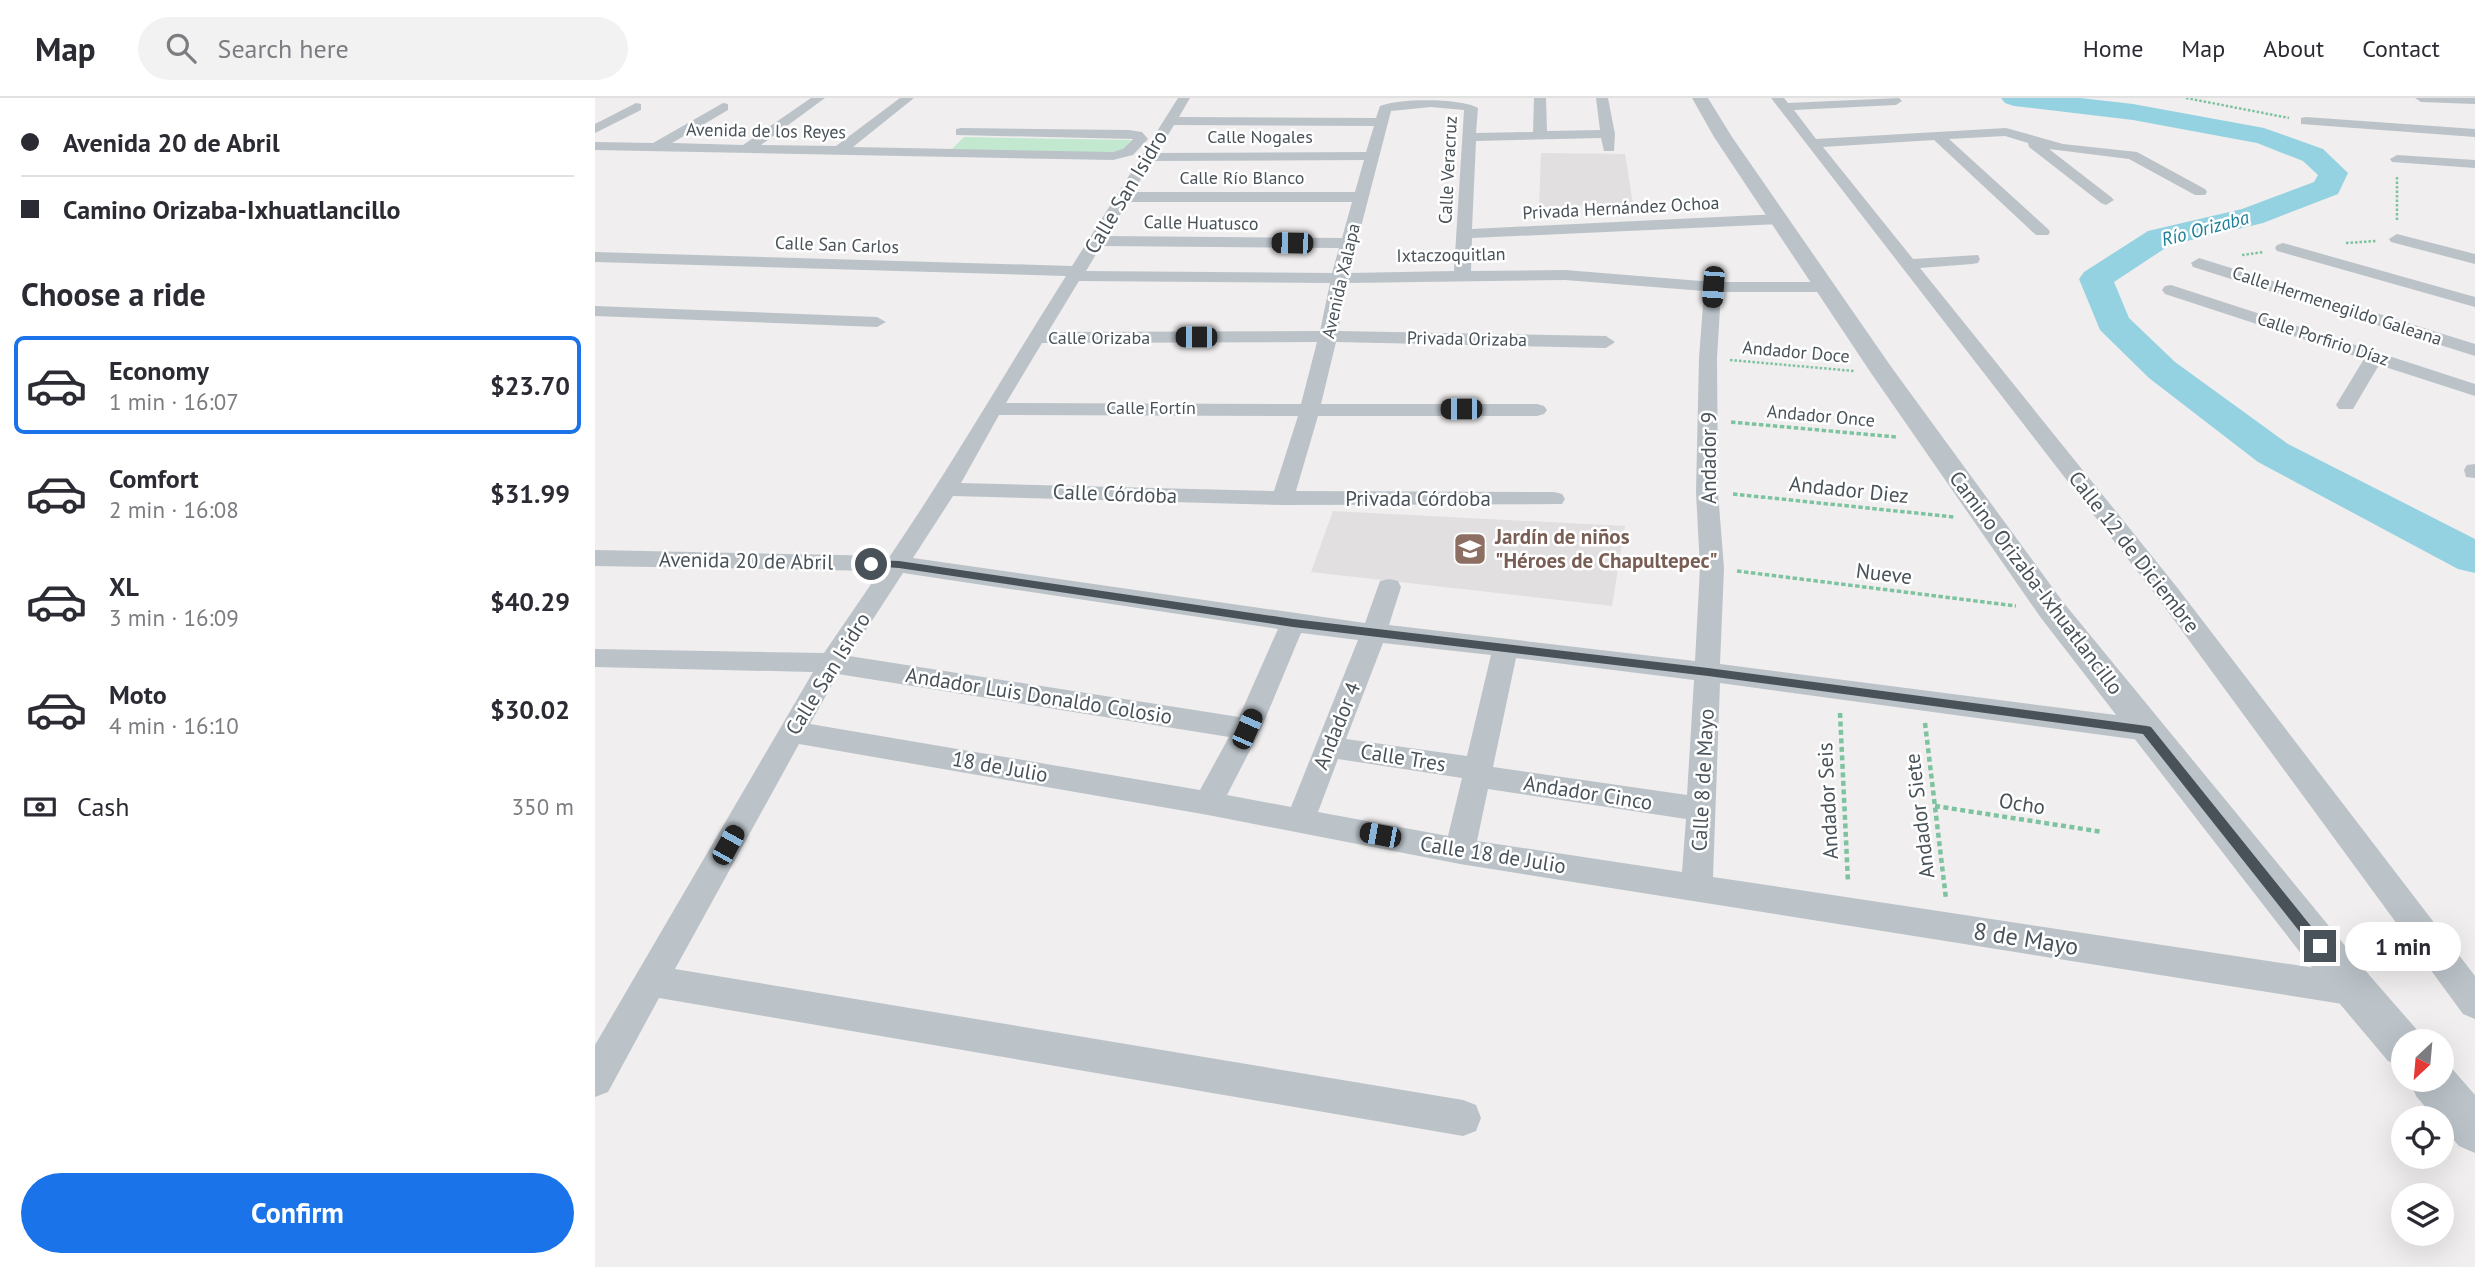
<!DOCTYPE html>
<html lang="en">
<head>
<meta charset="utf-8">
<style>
  body { margin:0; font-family:"PT Sans",sans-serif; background:#f2f2f3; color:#2b2b33; height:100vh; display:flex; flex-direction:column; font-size:26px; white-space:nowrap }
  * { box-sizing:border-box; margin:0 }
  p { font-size:23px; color:#7c7c81 }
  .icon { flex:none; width:38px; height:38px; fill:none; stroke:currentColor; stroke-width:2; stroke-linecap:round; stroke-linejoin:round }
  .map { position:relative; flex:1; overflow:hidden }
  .drawer { display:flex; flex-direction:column; background:#fff; width:595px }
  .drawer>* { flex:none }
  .banner { display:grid; align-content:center; height:154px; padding:0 21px; background:#fff }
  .needle { width:46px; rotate:206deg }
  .fabs { position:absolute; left:1796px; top:931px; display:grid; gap:14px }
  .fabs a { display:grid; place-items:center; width:63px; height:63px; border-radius:50%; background:#fff; box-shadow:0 7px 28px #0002; font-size:35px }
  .end { position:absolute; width:32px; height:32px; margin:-16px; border:9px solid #495259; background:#fff; box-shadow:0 0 0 4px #fff }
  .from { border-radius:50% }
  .bubble { position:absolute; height:49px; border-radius:24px; background:#fff; box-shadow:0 7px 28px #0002; font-size:23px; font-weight:800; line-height:49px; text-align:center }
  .car { position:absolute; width:21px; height:42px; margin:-21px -10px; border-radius:9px; box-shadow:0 0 5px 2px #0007; background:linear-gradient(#222 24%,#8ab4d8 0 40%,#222 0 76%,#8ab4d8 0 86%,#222 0) }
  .banner b { display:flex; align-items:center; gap:24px; height:66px; font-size:26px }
  .banner b+b { border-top:2px solid #e1e1e2 }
  .banner i { width:18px; height:18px; background:#2b2b33 }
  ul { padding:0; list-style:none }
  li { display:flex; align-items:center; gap:21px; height:98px; margin:0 14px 10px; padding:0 7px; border:4px solid transparent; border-radius:10px }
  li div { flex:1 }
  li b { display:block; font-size:26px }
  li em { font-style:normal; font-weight:800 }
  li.selected { border-color:#1a73e8 }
  li>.icon { width:63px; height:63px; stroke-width:1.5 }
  h2 { padding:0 21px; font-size:32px; line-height:84px }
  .pay { display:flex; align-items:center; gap:18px; height:77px; padding:0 21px; font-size:26px }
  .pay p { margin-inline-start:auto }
  .primary-button { display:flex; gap:14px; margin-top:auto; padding:14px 21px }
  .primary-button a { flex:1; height:80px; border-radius:42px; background:#1a73e8; color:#fff; font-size:28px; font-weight:800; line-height:80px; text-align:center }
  header { display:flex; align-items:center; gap:42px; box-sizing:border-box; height:98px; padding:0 35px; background:#fff; border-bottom:2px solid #e1e1e2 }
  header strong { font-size:33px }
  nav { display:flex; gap:38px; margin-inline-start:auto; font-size:24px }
  .search { width:490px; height:63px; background:#f2f2f3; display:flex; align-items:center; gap:18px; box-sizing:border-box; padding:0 24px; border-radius:38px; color:#7c7c81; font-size:26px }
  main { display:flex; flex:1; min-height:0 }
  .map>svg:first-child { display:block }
</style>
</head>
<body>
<header>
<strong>Map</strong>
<div class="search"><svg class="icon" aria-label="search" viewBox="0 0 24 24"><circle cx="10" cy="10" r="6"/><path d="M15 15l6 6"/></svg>Search here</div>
<nav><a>Home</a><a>Map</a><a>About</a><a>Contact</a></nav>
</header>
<main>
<section class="drawer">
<div class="banner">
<b><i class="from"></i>Avenida 20 de Abril</b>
<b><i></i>Camino Orizaba-Ixhuatlancillo</b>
</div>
<h2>Choose a ride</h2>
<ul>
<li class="selected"><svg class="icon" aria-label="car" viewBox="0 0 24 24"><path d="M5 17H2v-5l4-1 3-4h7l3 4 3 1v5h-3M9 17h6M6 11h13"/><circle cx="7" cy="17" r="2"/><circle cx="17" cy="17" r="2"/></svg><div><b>Economy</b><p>1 min · 16:07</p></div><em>$23.70</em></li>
<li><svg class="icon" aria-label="car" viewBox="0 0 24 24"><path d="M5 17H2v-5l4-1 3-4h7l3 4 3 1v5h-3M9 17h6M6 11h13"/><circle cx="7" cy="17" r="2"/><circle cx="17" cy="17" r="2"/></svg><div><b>Comfort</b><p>2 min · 16:08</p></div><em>$31.99</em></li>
<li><svg class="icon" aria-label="car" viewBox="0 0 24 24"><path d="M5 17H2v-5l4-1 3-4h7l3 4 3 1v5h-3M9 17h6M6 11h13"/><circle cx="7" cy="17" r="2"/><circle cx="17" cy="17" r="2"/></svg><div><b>XL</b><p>3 min · 16:09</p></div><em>$40.29</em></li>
<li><svg class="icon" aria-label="car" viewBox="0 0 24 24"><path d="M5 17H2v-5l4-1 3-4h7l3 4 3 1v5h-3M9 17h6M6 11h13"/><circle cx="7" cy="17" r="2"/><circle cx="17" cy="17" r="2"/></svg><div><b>Moto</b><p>4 min · 16:10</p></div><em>$30.02</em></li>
</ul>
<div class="pay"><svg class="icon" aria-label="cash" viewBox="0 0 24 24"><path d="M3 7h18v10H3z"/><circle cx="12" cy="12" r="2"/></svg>Cash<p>350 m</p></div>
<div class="primary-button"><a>Confirm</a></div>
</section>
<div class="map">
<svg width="1880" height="1169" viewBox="0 0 1880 1169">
  <rect width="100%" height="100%" fill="#f0eeee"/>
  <path fill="#e1dfdf" d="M946 55 1030 56 1038 106 944 109Z
    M738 413 1030 428 1017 508 716 474Z"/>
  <path fill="#c2e9d0" d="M369 39 536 42 526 55 355 53Z"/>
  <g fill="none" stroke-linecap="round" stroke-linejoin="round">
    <path fill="#94d2e1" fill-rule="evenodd" d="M1406 0H1485L1538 6 1669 30 1728 51 1753 75 1743 96 1668 125 1575 147 1519 184 1534 220 1580 264 1693 346 1880 441V475L1863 471 1663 364 1554 280 1505 232 1484 181 1489 174 1553 133 1647 111 1719 84 1723 77 1708 63 1662 45 1538 22 1419 8 1410 5Z"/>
    <path stroke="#7ec3a0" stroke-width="2.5" stroke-dasharray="2.5 2" stroke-linecap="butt" d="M1591 0 1694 20
      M1802 79V123
      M1751 145 1781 143
      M1647 157 1669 154
      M1135 262 1259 273"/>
    <path stroke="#7ec3a0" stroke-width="3.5" stroke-dasharray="4.5 2.5" stroke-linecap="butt" d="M1136 324 1301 339
      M1138 396 1359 419
      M1142 473 1421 508"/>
    <path stroke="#7ec3a0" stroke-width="4.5" stroke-dasharray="5 3.5" stroke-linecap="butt" d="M1245 615 1253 784
      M1330 625 1351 801
      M1340 708 1508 734"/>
    <path fill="#bbc3c9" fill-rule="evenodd" d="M216 0H230L166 47 241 48 305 0H319L258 49 518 54 528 51 538 41 361 37V31L366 30 534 32 547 34 553 41 538 57 518 62 0 52V44L58 45 128 5 133 6V12L77 45 148 47Z
      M583 0H595L584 19 781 20 785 8C805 0 866 0 883 10L881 35 938 34 939 0H951L952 33 1005 32 1001 0H1013L1020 36 1019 53H1009L1006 40 881 43 877 131 1185 116 1193 121 1185 126 877 140 876 173 970 172 1118 184H1230L1239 189 1230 194H1126L1122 260 1123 394 1129 470 1125 566 1552 621 1562 625 1566 632 1562 639 1552 643 1125 585 1118 779 1760 876 1772 881 1777 892 1772 903 1760 908 865 766 613 717 204 646 80 871 868 1002 881 1007 886 1020 881 1033 868 1038 64 900 13 994 0 999V947L218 574 0 569V551L229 555 285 473 0 468V452L295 458C357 367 412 271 471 178L0 164V154L477 168ZM836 9 869 12 859 173 754 175 796 13ZM579 27 779 28 771 54 562 55ZM769 62 760 94H538L557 63ZM533 104H757L747 140 512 138ZM506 148 744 150 737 175 491 173ZM970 182 1109 193 1104 260 1101 394 1105 470 1100 563 794 527 806 489 803 483 794 481 785 483 770 525 318 460 358 398 688 407 967 406 970 401 967 396 959 394 701 393 723 318H942L949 316 952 312 949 308 942 306H726L741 244 1011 250 1020 244 1011 238 743 233 752 185ZM484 183 735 185 725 233 453 234ZM722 244 706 306 411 305 447 245ZM404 317 703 318 679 393 366 385ZM308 475 683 531 644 619 254 558ZM706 535 763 542 696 709 632 697 666 631ZM788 545 896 557 872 658 751 641ZM921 560 1099 582 1092 697 898 669ZM243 576 634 639 605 692 215 626ZM743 661 867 680 853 738 723 714ZM893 691 1091 721 1087 774 882 743Z
      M1176 0H1189L1193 5 1304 0 1307 3 1301 7 1199 12 1221 41 1411 30 1468 46 1542 54 1610 91 1612 94 1610 97H1600L1534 61 1454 51 1516 99 1519 102 1511 107 1506 105 1434 49 1433 45 1410 38 1354 41 1453 131 1455 134 1453 137H1441L1339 42 1228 49 1318 161 1383 157 1385 161 1383 165 1377 166 1325 170 1581 488 1880 878V921L1868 916 1563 500Z
      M1820 0H1880V6L1826 4Z
      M41 5 46 6V12L0 35V26Z
      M1711 19 1880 31V39L1706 26V20Z
      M1802 57 1880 62V70L1797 64 1795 61Z
      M1802 136 1880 156V166L1796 144 1794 141Z
      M1688 145 1880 199V209L1682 153 1680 150 1682 147Z
      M1604 160 1880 246V258L1598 169 1596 165Z
      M1576 187 1880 286V298L1784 267 1758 311H1744L1741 307 1769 261 1570 196 1567 192 1570 188Z
      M0 208 282 219 291 224 282 229 0 218Z
      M1880 366V380L1871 379 1869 372 1872 367Z"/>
    <path fill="#bbc3c9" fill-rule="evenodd" d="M1097 0H1113L1137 39 1297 270 1468 504 1775 878 1823 933 1828 943H1808V969L1793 963 1745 906 1446 520 1276 275 1119 39Z
      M1846 963 1853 966 1880 997V1055L1864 1048 1846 1028V1020H1840L1821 998 1815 982H1846Z"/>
  </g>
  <path fill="#495259" d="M276 462 304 463 698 521 1113 570 1552 628 1556 629 1732 848 1725 855 1720 853 1548 636 1113 578 698 529 304 470 273 468 271 466Z"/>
  <defs>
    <symbol id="school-square" viewBox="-11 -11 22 22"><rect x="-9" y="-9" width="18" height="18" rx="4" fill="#8d6e63" stroke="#fff"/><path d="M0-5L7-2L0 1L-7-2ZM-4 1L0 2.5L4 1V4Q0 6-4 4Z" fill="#fff"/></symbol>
  </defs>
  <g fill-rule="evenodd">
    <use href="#school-square" x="856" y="432" width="38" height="38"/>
  </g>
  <g text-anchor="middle" stroke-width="5" stroke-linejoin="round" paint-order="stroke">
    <g font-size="18" fill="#495259" stroke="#fff">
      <text transform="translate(171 33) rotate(1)" y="6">Avenida de los Reyes</text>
      <text x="665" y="45">Calle Nogales</text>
      <text transform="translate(853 72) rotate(-87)" y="6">Calle Veracruz</text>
      <text x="647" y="86">Calle Río Blanco</text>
      <text transform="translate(1026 110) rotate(-3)" y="6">Privada Hernández Ochoa</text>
      <text transform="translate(606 125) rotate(1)" y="6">Calle Huatusco</text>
      <text transform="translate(242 147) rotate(2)" y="6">Calle San Carlos</text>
      <text transform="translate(856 157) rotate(-1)" y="6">Ixtaczoquitlan</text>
      <text transform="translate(746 183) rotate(-77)" y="6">Avenida Xalapa</text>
      <text transform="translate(1742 208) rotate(18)" y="6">Calle Hermenegildo Galeana</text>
      <text x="504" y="246">Calle Orizaba</text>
      <text transform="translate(872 241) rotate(1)" y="6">Privada Orizaba</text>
      <text transform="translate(1728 241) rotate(18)" y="6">Calle Porfirio Díaz</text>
      <text transform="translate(1201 254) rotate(5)" y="6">Andador Doce</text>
      <text x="556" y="316">Calle Fortín</text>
      <text transform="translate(1226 318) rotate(5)" y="6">Andador Once</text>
    </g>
    <g font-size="19" font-style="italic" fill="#1e8097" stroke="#fff">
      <text transform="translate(1610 130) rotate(-15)" y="7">Río Orizaba</text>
    </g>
    <g font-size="21" fill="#495259" stroke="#fff">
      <text transform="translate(531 94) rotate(-59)" y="7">Calle San Isidro</text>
      <text transform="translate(1114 360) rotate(-90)" y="7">Andador 9</text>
      <text transform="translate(1254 392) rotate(6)" y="7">Andador Diez</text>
      <text transform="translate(520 396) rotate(2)" y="7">Calle Córdoba</text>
      <text x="823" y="408">Privada Córdoba</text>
      <text transform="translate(1539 454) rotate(52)" y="7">Calle 12 de Diciembre</text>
      <text transform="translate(151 463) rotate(1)" y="7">Avenida 20 de Abril</text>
      <text transform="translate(1289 476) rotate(7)" y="7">Nueve</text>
      <text transform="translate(1441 485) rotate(53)" y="7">Camino Orizaba-Ixhuatlancillo</text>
      <text transform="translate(233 576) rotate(-58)" y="7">Calle San Isidro</text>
      <text transform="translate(444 598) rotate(9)" y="7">Andador Luis Donaldo Colosio</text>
      <text transform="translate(742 628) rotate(-68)" y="7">Andador 4</text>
      <text transform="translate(808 660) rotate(9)" y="7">Calle Tres</text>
      <text transform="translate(405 669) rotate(10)" y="7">18 de Julio</text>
      <text transform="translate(1108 682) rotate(-87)" y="7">Calle 8 de Mayo</text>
      <text transform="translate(993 695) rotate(9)" y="7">Andador Cinco</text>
      <text transform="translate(1233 703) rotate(-93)" y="7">Andador Seis</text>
      <text transform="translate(1427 706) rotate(9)" y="7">Ocho</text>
      <text transform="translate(1325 718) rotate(-97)" y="7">Andador Siete</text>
      <text transform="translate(898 757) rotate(9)" y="7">Calle 18 de Julio</text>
    </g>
    <g font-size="21" font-weight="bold" fill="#785e54" stroke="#fff" text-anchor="start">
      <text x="900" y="446">Jardín de niños<tspan x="900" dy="24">"Héroes de Chapultepec"</tspan></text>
    </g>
    <g font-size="24" fill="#495259" stroke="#fff">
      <text transform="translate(1431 841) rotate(9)" y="8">8 de Mayo</text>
    </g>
  </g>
</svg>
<div class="fabs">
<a><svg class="needle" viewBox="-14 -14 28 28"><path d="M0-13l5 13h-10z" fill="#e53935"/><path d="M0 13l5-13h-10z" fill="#7c7c81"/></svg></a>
<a><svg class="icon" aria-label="locate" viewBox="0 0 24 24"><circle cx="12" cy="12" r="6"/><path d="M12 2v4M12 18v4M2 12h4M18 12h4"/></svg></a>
<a><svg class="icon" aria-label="layers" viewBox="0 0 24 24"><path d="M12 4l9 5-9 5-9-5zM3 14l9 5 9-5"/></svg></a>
</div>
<i class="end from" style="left:276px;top:466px"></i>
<i class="end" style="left:1725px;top:848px"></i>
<div class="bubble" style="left:1750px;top:824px;width:116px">1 min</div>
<i class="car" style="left:697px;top:145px;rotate:271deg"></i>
<i class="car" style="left:1118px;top:189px;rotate:184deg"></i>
<i class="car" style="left:601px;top:239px;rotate:270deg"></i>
<i class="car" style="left:866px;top:311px;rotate:270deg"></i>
<i class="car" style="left:652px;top:631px;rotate:24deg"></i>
<i class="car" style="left:785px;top:737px;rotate:281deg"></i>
<i class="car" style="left:133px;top:747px;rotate:29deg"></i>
</div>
</main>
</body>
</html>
